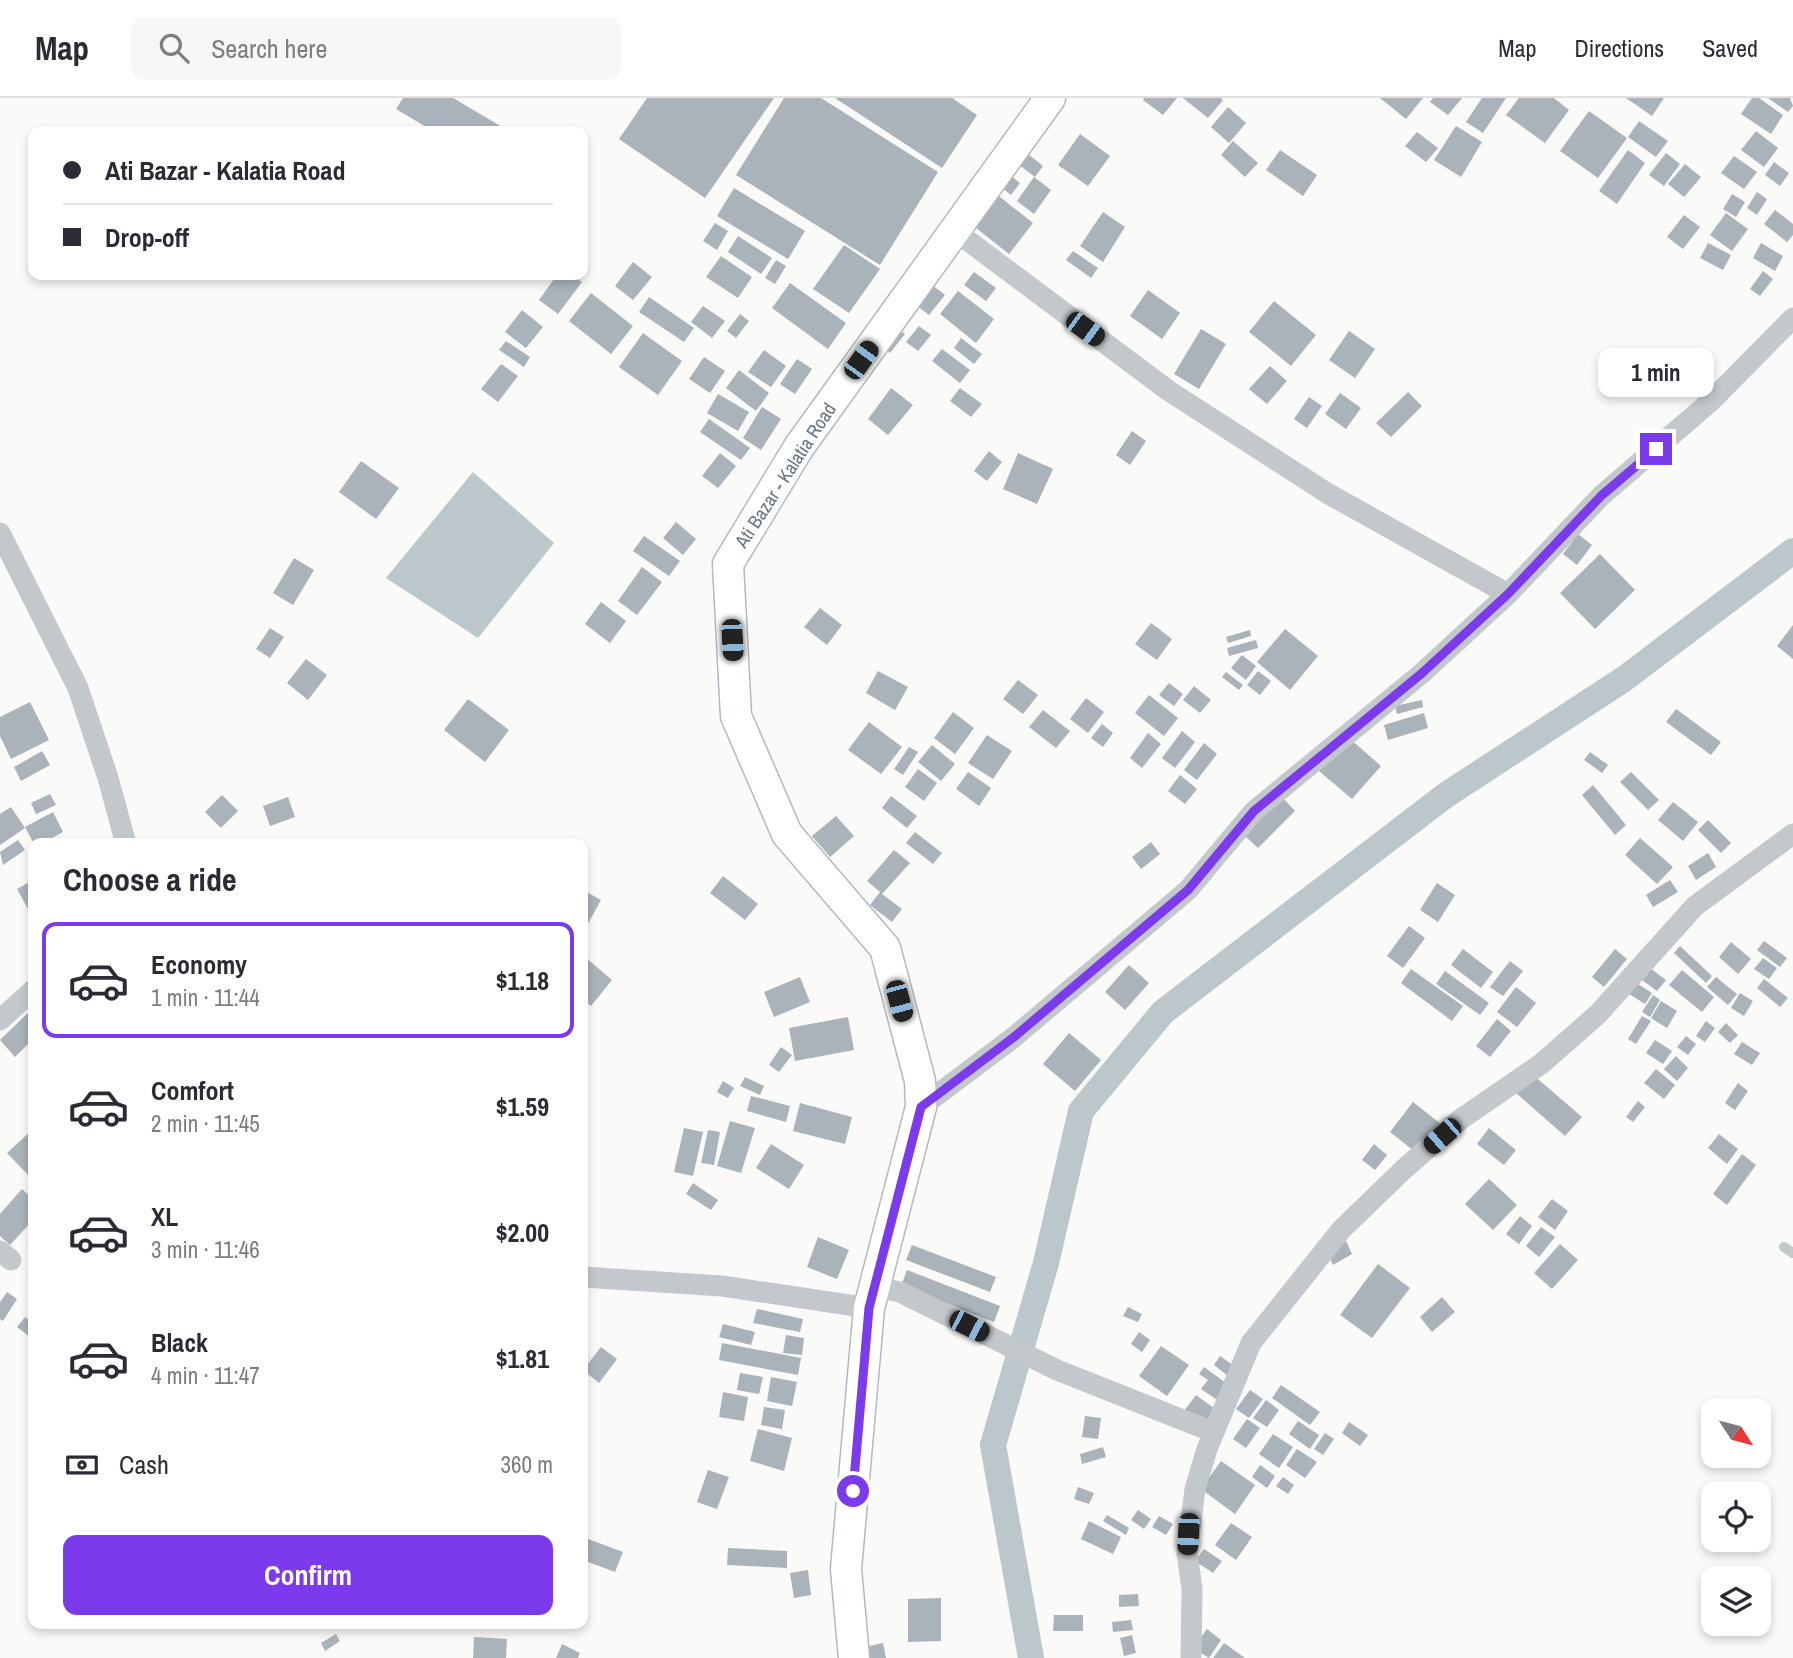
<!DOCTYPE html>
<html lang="en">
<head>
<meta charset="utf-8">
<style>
  body { margin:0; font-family:"Archivo Narrow",sans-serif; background:#f7f7f7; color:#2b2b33; height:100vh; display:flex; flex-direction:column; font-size:26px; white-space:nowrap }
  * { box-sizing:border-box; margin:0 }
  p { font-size:23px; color:#7c7c81 }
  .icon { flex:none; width:38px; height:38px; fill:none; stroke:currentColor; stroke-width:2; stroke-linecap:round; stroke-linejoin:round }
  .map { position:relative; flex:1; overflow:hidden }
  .drawer { position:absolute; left:28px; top:740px; width:560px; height:791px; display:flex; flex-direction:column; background:#fff; border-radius:14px; box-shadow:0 4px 10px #0003 }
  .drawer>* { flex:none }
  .hud { position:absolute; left:28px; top:28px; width:560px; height:154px; border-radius:14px; box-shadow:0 4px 10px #0003; display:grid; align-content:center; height:154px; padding:0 35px; background:#fff }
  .needle { width:46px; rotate:126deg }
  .controls { position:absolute; left:1701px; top:1300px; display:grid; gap:14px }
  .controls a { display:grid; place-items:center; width:70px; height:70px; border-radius:14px; background:#fff; box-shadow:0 4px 10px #0003; font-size:35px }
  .end { position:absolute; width:32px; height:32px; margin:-16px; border:9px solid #7c3aed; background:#fff; box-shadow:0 0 0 4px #fff }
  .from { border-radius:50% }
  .bubble { position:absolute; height:49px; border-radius:14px; background:#fff; box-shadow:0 4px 10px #0003; font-size:23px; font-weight:800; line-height:49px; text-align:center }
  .car { position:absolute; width:21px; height:42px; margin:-21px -10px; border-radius:9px; box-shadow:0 0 5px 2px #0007; background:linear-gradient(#222 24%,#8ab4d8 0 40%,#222 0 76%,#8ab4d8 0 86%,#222 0) }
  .hud b { display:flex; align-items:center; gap:24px; height:66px; font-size:26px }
  .hud b+b { border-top:2px solid #e1e1e2 }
  .hud i { width:18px; height:18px; background:#2b2b33 }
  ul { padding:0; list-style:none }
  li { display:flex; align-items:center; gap:21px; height:116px; margin:0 14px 10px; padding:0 21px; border:4px solid transparent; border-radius:14px }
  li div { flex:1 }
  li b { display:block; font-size:26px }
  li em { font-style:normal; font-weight:800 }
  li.on { border-color:#7c3aed }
  li>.icon { width:63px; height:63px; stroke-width:1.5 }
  h2 { padding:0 35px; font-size:32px; line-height:84px }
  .pay { display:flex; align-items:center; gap:18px; height:77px; padding:0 35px; font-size:26px }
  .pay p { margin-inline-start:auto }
  .cta { display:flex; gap:14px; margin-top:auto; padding:14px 35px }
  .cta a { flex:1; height:80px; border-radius:14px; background:#7c3aed; color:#fff; font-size:28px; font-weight:800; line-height:80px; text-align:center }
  header { display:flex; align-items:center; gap:42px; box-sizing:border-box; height:98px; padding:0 35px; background:#fff; border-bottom:2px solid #e1e1e2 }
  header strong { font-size:33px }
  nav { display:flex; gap:38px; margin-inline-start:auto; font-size:24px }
  .search { width:490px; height:63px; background:#f7f7f7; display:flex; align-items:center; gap:18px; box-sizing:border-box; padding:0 24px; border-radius:14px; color:#7c7c81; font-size:26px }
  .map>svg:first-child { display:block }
</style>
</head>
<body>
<header>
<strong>Map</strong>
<div class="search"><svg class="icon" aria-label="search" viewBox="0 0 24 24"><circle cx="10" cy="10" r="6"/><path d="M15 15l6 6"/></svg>Search here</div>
<nav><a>Map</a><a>Directions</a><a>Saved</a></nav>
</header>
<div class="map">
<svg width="1793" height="1560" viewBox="0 0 1793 1560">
  <rect width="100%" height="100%" fill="#fafaf8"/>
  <path fill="#bbc7cb" d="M473 374 554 445 478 540 386 480Z"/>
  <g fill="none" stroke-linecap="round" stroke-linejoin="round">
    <path stroke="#bbc7cb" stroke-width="26" d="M1031 1560 993 1347 1046 1165 1081 1013 1163 914 1446 697 1624 581 1793 453"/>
  </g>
  <path fill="#aab3b9" d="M403 0H453L509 33H433L396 11Z
    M647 0H774L705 100 619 41Z
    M784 0H821L938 74 880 167 736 77Z
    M835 0H952L977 17 942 70Z
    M1144 0H1177L1163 17 1143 2Z
    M1183 0H1221L1223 2 1208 20Z
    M1380 0H1423L1406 21Z
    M1433 0H1462L1448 17 1430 4Z
    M1482 0H1506L1483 35 1466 24Z
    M1519 0H1554L1569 12 1545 45 1506 17Z
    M1626 0H1664L1652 18Z
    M1752 0H1759L1783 17 1771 36 1741 16Z
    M1768 0H1790L1793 8 1788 14Z
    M1228 9 1246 25 1229 45 1211 29Z
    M1589 13 1627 40 1598 80 1560 53Z
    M1639 23 1668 43 1656 59 1628 39Z
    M1456 28 1482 44 1461 79 1434 62Z
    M1756 33 1778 50 1764 69 1741 52Z
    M1417 34 1438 50 1426 64 1405 48Z
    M1080 36 1110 58 1088 88 1058 67Z
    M1233 43 1258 65 1245 79 1221 57Z
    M1023 52 1043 68 1035 79 1014 63Z
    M1280 52 1317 77 1303 98 1266 72Z
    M1628 52 1645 65 1617 106 1599 93Z
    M1666 55 1680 66 1664 88 1649 77Z
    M1734 58 1757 74 1744 91 1721 75Z
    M1774 64 1789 75 1780 88 1765 77Z
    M1685 66 1701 79 1684 99 1668 86Z
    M1006 74 1020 85 1011 97 997 86Z
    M1034 79 1051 92 1034 116 1017 103Z
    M734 90 805 133 788 161 717 118Z
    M1757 94 1767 101 1757 117 1747 110Z
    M995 95 1033 125 1009 156 971 126Z
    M1732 96 1745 104 1736 119 1723 111Z
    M1775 112 1793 126V137L1787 144 1764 126Z
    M1103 114 1125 129 1103 164 1080 148Z
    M1726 115 1748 131 1732 153 1710 137Z
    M1684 117 1700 129 1683 151 1667 139Z
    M715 125 728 133 717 152 703 143Z
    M738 138 772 160 761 176 728 154Z
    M1708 145 1731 157 1723 172 1700 160Z
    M1761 145 1783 158 1775 173 1753 160Z
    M844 147 880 171 849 215 813 191Z
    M1073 153 1098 170 1091 180 1066 162Z
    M721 158 752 179 738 200 706 179Z
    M776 162 786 168 775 186 765 180Z
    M633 164 652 179 633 202 615 188Z
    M1763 173 1773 181 1760 198 1750 191Z
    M974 174 996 190 986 203 964 187Z
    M557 177H572L582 184 558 216 539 202Z
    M790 185 846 225 828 251 772 210Z
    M932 187 945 197 929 217 916 207Z
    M1148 192 1180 215 1162 241 1130 218Z
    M958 193 994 221 976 245 940 216Z
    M591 195 633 228 611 256 569 223Z
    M649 199 694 230 684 244 639 214Z
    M1274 203 1316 237 1291 268 1249 234Z
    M703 208 725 223 712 240 691 224Z
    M522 212 543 229 526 250 505 234Z
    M740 216 749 223 736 240 727 233Z
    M894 227 905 236 890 255 879 246Z
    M919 228 931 237 918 253 906 244Z
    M1201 231 1226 246 1199 291 1174 276Z
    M1349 233 1375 251 1355 280 1329 262Z
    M643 235 682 263 658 297 619 269Z
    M961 240 982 256 974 266 954 250Z
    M506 243 530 259 524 269 499 252Z
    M942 251 970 272 960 285 932 263Z
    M764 252 786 268 771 289 748 274Z
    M704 259 725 273 710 295 689 281Z
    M797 261 812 271 795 296 780 286Z
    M501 266 518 278 498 304 481 291Z
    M1270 268 1287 283 1267 306 1249 291Z
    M739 272 769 295 756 313 726 290Z
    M891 290 913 307 888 337 868 321Z
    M960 290 982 306 971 319 950 303Z
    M1408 294 1422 308 1391 339 1376 325Z
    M1340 295 1361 310 1346 331 1325 316Z
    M718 296 749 314 738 333 707 315Z
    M1309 299 1322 308 1307 330 1294 321Z
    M762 309 781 321 761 352 743 340Z
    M709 321 750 350 741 362 700 334Z
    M1132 333 1146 343 1130 367 1116 357Z
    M989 353 1002 364 987 383 974 373Z
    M720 355 736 368 718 390 702 378Z
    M1018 355 1053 371 1037 406 1003 391Z
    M361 363 399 390 376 421 339 394Z
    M676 424 696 441 683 457 663 440Z
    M1578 436 1592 447 1577 467 1563 456Z
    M644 438 680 463 669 478 633 453Z
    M1600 456 1635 492 1595 531 1560 495Z
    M294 460 314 472 293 507 273 495Z
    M642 469 662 484 637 517 618 503Z
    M601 504 626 523 610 545 585 526Z
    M820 510 842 527 827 547 804 529Z
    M1151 525 1172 541 1157 562 1135 546Z
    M1793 527V561L1777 548Z
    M270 530 284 539 270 560 256 551Z
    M1285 531 1318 558 1290 592 1257 564Z
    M1250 532 1251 538 1228 545 1226 539Z
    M1256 542 1258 550 1229 558 1227 550Z
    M1242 557 1256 568 1246 582 1231 570Z
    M306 561 327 577 308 602 287 585Z
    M878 573 908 589 895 612 866 595Z
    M1258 573 1271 583 1260 597 1247 587Z
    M1226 574 1243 587 1239 592 1222 579Z
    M1018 582 1038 597 1023 616 1003 601Z
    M1169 585 1183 596 1174 608 1159 597Z
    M1194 588 1211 602 1200 615 1183 602Z
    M1149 597 1178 620 1164 638 1135 615Z
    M1086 600 1104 614 1088 635 1070 621Z
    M468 601 509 632 485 664 444 632Z
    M1422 602 1423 609 1397 616 1395 608Z
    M30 604 49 642 11 661 0 638V619Z
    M1676 611 1721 644 1711 657 1666 624Z
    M1043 612 1070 633 1056 650 1029 629Z
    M953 614 974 630 955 656 934 640Z
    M1424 615 1428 630 1388 642 1384 627Z
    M869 624 902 649 881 676 848 652Z
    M1102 626 1113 635 1103 649 1091 640Z
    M1182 633 1195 644 1175 670 1162 660Z
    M1148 635 1161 646 1142 670 1130 660Z
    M987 637 1012 653 993 681 968 665Z
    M1348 639 1381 668 1352 701 1319 673Z
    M1204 645 1217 656 1197 682 1184 672Z
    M932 647 955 666 941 683 918 664Z
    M909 649 918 654 903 677 894 671Z
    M42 653 50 667 21 683 14 669Z
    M1590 654 1608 667 1602 675 1584 662Z
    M918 671 937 685 924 703 905 689Z
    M968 674 991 690 979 708 956 691Z
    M1631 674 1659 702 1648 712 1620 684Z
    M1180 677 1197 691 1185 706 1168 693Z
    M1593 687 1626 727 1615 737 1582 697Z
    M50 696 56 707 36 716 31 705Z
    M222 697 238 713 221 730 205 714Z
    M1280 697 1295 713 1258 750 1242 735Z
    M891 698 917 718 907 730 882 710Z
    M288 699 295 719 270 728 263 708Z
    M1673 704 1698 724 1683 743 1658 722Z
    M11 709 25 730 0 747V716Z
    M53 714 63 734 41 746H34L25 729Z
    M836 718 854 738 830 759 812 738Z
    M1708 722 1731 745 1721 755 1698 732Z
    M915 734 942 755 933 766 906 745Z
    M1640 740 1673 769 1657 786 1625 757Z
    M18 742 25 752 3 767 0 754Z
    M1151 744 1160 756 1141 771 1132 759Z
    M894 752 910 765 882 796 902 811 892 824 870 807 880 794 867 783Z
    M1708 755 1716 769 1696 782 1688 768Z
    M723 778 758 806 745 822 710 795Z
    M33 782V820L17 791Z
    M1670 782 1678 794 1653 809 1646 797Z
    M1437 785 1455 797 1438 824 1420 812Z
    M583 792 601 802 585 831 583 829Z
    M1409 828 1425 840 1403 870 1387 858Z
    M1764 843 1787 860 1780 869 1757 852Z
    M1731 844 1751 861 1738 876 1719 859Z
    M1680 848 1712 878 1706 885 1674 855Z
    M1463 851 1493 874 1481 890 1451 867Z
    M1615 851 1627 861 1604 889 1592 879Z
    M585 859 612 882 591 908 583 901Z
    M1763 860 1777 870 1769 881 1754 871Z
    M1510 863 1523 873 1503 898 1490 889Z
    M1643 865 1666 882 1657 893 1634 876Z
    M1129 867 1149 885 1125 912 1105 894Z
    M1411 871 1463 908 1452 923 1401 885Z
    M1682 872 1714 899 1702 914 1669 887Z
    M1445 873 1489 905 1480 917 1436 886Z
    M800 879 810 904 774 919 764 894Z
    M1716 879 1737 896 1728 907 1707 889Z
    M1630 881 1652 895 1645 906 1623 892Z
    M1764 881 1788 900 1780 909 1757 890Z
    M1516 889 1536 905 1517 929 1497 914Z
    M1740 895 1753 903 1744 918 1731 910Z
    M1653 897 1660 902 1650 919 1642 914Z
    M1661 903 1677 913 1667 930 1651 920Z
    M33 910V945L31 943 15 959 0 942Z
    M1642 918 1651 923 1636 946 1628 941Z
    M848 919 854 952 795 963 789 930Z
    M1497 921 1511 933 1490 959 1476 948Z
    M1706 923 1715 930 1705 944 1696 938Z
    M1726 925 1738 937 1730 945 1718 934Z
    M1069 935 1101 962 1075 993 1043 966Z
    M1686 938 1696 946 1688 957 1677 949Z
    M1655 942 1672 953 1663 966 1646 955Z
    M1742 944 1760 955 1752 967 1734 956Z
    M781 949 792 957 779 974 769 967Z
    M1676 958 1688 970 1677 983 1664 971Z
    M1656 971 1675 987 1664 1001 1644 985Z
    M1532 976 1582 1019 1565 1038 1516 995Z
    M745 979 764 988 760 997 740 988Z
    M723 983 734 990 728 1000 717 994Z
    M1738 985 1748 993 1735 1012 1725 1005Z
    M751 998 790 1008 786 1024 747 1013Z
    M1638 1003 1645 1009 1633 1024 1626 1019Z
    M1413 1004 1441 1026 1418 1056 1390 1034Z
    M800 1005 852 1019 845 1046 793 1033Z
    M730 1023 755 1030 741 1075 717 1068Z
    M684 1030 703 1034 693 1078 674 1074Z
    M1489 1030 1516 1052 1504 1067 1477 1046Z
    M33 1031V1078L31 1080 7 1055Z
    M708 1032 720 1034 714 1067 701 1065Z
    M1719 1036 1738 1051 1727 1066 1708 1050Z
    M771 1046 804 1067 789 1091 756 1070Z
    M1374 1046 1387 1057 1375 1072 1362 1062Z
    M1742 1056 1756 1067 1727 1107 1713 1096Z
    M1489 1081 1517 1107 1493 1132 1465 1106Z
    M693 1085 718 1102 711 1112 686 1096Z
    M22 1091 33 1101V1122L10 1147 0 1138V1116Z
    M1552 1101 1568 1113 1555 1132 1538 1119Z
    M1520 1118 1532 1128 1519 1146 1506 1136Z
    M1541 1129 1555 1139 1539 1159 1526 1148Z
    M818 1139 849 1152 837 1181 807 1169Z
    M1346 1143 1352 1156 1333 1167 1326 1153Z
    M1560 1146 1578 1162 1552 1191 1534 1175Z
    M912 1147 996 1179 990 1194 906 1162Z
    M1378 1166 1410 1190 1372 1240 1340 1217Z
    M907 1172 1000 1208 994 1224 901 1188Z
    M7 1194 17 1201 3 1223 0 1221V1204Z
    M1442 1199 1455 1214 1432 1234 1420 1219Z
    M1128 1209 1142 1216 1138 1224 1123 1218Z
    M757 1211 803 1221 800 1234 753 1225Z
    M25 1219 33 1225V1241L17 1229Z
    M723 1226 755 1234 751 1247 719 1239Z
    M1139 1234 1150 1242 1142 1254 1131 1246Z
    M786 1237 804 1240 802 1257 783 1255Z
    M722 1245 801 1260 798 1277 719 1262Z
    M1161 1248 1189 1267 1167 1298 1139 1278Z
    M601 1249 617 1261 599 1285 583 1272Z
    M1220 1258 1234 1268 1228 1278 1214 1267Z
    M1204 1269 1230 1288 1219 1303 1201 1291 1208 1282 1199 1276Z
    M740 1275 763 1279 759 1296 737 1292Z
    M771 1279 797 1284 792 1308 767 1303Z
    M1281 1287 1320 1314 1310 1327 1272 1300Z
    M1250 1292 1263 1301 1249 1320 1236 1311Z
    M723 1294 748 1299 744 1323 719 1319Z
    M1196 1297 1215 1311 1204 1327 1184 1313Z
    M1266 1302 1279 1312 1267 1329 1253 1320Z
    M764 1309 785 1312 782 1331 761 1327Z
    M1085 1318 1101 1320 1098 1341 1082 1339Z
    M1247 1321 1260 1330 1246 1350 1233 1341Z
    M1298 1323 1319 1337 1310 1351 1289 1336Z
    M1349 1324 1368 1337 1360 1348 1342 1335Z
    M758 1331 792 1340 784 1373 750 1363Z
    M1325 1335 1334 1341 1323 1357 1314 1351Z
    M1273 1336 1293 1349 1279 1370 1259 1356Z
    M1103 1349 1106 1359 1082 1366 1080 1356Z
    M1297 1351 1317 1364 1305 1380 1286 1367Z
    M1221 1363 1255 1387 1235 1416 1201 1391Z
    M1260 1367 1275 1378 1267 1390 1252 1379Z
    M708 1372 729 1379 717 1411 697 1404Z
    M1283 1379 1294 1387 1288 1396 1276 1388Z
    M1078 1389 1094 1395 1089 1406 1074 1401Z
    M1138 1412 1151 1421 1144 1431 1131 1422Z
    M1107 1417 1129 1430 1126 1437 1103 1423Z
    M1159 1418 1173 1426 1166 1437 1152 1429Z
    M1089 1423 1121 1439 1113 1456 1081 1441Z
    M1231 1425 1252 1439 1236 1462 1215 1447Z
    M583 1439 623 1454 615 1474 583 1462Z
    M728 1450 787 1453V1470L727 1467Z
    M1204 1451 1222 1463 1213 1475 1195 1463Z
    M808 1472 811 1497 794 1500 790 1475Z
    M1138 1496 1139 1508 1119 1509V1497Z
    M941 1500V1543L908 1544V1501Z
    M1054 1517H1083V1533H1053Z
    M1131 1522 1133 1532 1113 1534 1112 1524Z
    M1207 1531 1221 1542 1209 1560 1193 1550Z
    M336 1536 340 1543 325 1553 321 1545Z
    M1132 1537 1136 1555 1124 1558 1120 1540Z
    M474 1539 507 1541 506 1560H473Z
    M883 1545 886 1560H863L860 1550Z
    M1224 1545 1245 1560H1213Z
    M562 1546 580 1555 578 1560H556Z"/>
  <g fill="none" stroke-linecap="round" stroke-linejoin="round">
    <defs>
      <path id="secondary" d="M854 1560 846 1471 869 1210 921 1009 920 983 885 850 787 736 736 618 728 466 799 349 1050 0"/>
    </defs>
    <use href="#secondary" stroke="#b3babf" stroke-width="33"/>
    <path stroke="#c3c8cc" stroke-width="10" d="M1784 1149 1793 1155"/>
    <path stroke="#c3c8cc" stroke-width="21" d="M955 133 1169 293 1327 395 1508 496
      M0 435 78 590 108 680 126 746
      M0 922 33 892
      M921 1009 1014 939 1188 792 1254 713 1421 576 1508 496 1601 398 1711 303 1793 220
      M0 1153 11 1162
      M583 1179 722 1188 869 1210
      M875 1189 900 1194 1057 1272 1213 1334
      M1191 1560 1192 1491 1187 1455 1195 1391 1207 1351 1251 1245 1341 1132 1403 1072 1461 1021 1541 966 1598 916 1695 808 1793 736"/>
    <use href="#secondary" stroke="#fff" stroke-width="30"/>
  </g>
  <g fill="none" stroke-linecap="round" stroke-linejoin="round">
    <path stroke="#7c3aed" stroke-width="9" d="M853 1393 869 1210 921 1009 1014 939 1188 792 1254 713 1421 576 1508 496 1601 398 1656 351"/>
  </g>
  <g text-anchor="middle" stroke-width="7" stroke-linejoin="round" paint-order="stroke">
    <g font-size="19" fill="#657683" stroke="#fff">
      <text transform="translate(785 377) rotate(-57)" y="7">Ati Bazar - Kalatia Road</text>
    </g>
  </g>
</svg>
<div class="controls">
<a><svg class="needle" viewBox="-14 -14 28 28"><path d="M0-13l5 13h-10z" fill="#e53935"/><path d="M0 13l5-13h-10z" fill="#7c7c81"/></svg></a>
<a><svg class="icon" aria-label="locate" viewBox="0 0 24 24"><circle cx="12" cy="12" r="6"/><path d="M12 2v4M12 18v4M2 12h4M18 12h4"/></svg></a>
<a><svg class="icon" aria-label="layers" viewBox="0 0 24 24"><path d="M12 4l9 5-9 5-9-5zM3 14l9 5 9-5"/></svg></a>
</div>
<i class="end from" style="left:853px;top:1393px"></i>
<i class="end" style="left:1656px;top:351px"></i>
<div class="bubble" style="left:1598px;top:250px;width:116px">1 min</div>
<i class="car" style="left:1085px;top:231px;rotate:126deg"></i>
<i class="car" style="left:861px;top:262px;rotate:36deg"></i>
<i class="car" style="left:732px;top:542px;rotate:177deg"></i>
<i class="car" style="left:899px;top:903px;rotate:165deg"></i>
<i class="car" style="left:1442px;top:1038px;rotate:229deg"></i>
<i class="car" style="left:969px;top:1228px;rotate:117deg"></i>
<i class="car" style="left:1188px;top:1436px;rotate:183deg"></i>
<div class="hud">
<b><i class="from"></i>Ati Bazar - Kalatia Road</b>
<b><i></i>Drop-off</b>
</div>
<section class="drawer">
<h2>Choose a ride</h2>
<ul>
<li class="on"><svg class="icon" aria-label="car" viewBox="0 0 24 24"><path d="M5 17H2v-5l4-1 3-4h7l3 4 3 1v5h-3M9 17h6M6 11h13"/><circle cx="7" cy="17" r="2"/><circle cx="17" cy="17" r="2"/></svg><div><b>Economy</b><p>1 min · 11:44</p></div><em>$1.18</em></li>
<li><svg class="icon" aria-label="car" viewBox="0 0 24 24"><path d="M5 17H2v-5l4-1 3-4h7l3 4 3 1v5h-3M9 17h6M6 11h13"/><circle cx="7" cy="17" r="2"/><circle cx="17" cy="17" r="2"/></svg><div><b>Comfort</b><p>2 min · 11:45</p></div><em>$1.59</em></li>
<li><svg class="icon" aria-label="car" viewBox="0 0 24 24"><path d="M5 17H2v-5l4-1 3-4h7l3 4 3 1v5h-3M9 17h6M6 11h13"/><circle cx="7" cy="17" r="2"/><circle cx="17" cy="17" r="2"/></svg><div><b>XL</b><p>3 min · 11:46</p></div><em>$2.00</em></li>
<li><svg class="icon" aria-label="car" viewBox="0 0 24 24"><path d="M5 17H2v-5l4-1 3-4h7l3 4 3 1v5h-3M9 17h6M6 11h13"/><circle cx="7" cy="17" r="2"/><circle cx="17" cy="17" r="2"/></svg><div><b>Black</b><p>4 min · 11:47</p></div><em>$1.81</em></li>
</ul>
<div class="pay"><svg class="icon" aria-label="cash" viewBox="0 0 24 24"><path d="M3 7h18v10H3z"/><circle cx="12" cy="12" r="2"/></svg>Cash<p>360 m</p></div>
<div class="cta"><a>Confirm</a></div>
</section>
</div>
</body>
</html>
